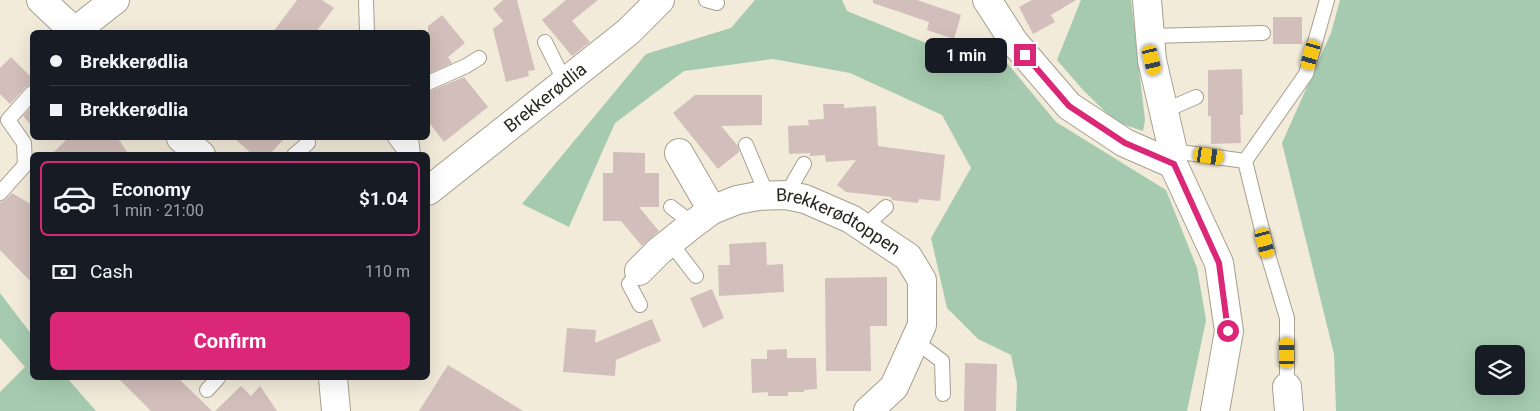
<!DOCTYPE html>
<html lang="en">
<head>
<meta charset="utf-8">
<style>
  body { margin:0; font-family:Roboto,sans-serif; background:#20242c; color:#f1f3f6; height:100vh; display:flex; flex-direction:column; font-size:19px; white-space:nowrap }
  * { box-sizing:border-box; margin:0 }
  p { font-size:16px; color:#9ea1a6 }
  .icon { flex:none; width:28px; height:28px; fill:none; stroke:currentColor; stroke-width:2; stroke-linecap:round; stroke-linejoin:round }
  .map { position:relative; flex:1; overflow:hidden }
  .panel { position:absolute; left:30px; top:152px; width:400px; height:228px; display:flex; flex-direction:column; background:#171b24; border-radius:8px; box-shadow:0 5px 20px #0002 }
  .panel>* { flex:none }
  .top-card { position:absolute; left:30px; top:30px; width:400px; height:110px; border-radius:8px; box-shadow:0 5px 20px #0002; display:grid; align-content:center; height:110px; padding:0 20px; background:#171b24 }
  .buttons { position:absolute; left:1475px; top:345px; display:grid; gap:10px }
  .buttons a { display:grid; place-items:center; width:50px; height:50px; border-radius:8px; background:#171b24; box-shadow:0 5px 20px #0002; font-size:25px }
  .end { position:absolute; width:22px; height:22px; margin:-11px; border:6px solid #db2777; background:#fff; box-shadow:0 0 0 2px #fff }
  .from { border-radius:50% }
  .bubble { position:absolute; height:35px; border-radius:8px; background:#171b24; box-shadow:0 5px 20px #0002; font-size:16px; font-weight:700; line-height:35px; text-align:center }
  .car { position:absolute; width:15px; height:30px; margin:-15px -8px; border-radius:6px; box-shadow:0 0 4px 1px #0007; background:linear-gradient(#f5c518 24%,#345 0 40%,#f5c518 0 76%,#345 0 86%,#f5c518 0) }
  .top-card b { display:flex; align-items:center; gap:18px; height:48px; font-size:19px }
  .top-card b+b { border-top:1px solid #363941 }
  .top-card i { width:12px; height:12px; background:#f1f3f6 }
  ul { padding:9px 0 0; list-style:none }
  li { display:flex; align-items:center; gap:15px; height:75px; margin:0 10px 8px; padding:0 10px; border:2px solid transparent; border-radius:8px }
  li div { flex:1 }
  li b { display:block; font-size:19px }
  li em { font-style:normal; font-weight:700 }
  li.on { border-color:#db2777 }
  li>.icon { width:45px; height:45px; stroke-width:1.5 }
  .pay { display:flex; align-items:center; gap:12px; height:55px; padding:0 20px; font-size:19px }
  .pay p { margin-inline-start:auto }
  .action { display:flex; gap:10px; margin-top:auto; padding:10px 20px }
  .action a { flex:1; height:58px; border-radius:8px; background:#db2777; color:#fff; font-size:20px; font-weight:700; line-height:58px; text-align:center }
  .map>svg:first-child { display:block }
</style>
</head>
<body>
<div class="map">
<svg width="1540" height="411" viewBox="0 0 1540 411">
  <rect width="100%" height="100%" fill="#f2ebda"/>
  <path fill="#a5caaf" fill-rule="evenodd" d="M755 0H842L847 11 983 66 997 51 1056 122 1166 190 1197 268 1206 320 1187 411H1016L1017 384 1011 355 978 339 947 308 931 238 971 168 942 115 850 73 773 59 684 71 615 123 569 227 522 204 646 54 731 28Z
    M1081 0H1131L1145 120 1143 131 1116 122 1083 90 1057 60Z
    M1340 0H1540V411H1336L1334 354 1282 143 1331 33ZM1484 354H1516V386H1484Z
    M0 293 32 335V378H67L96 411H0V392L25 367 0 338Z"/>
  <path fill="#d2beba" d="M297 0H322L334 8 316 32H273Z
    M503 0H517L535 70 528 71 529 76 506 82 493 29 503 21 493 9Z
    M566 0H598L572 21 590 42 572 56 542 20Z
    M873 0H917L961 15 954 39 927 30 929 22 873 3Z
    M1032 0H1076L1051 15 1055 22 1033 34 1019 7Z
    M442 15 465 43 448 57 452 63 428 74V26Z
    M1273 17H1302V44H1273Z
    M11 57 32 78V84L26 87 10 104 0 94V68Z
    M1242 69 1243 115H1240L1241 143 1211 144V116H1208V70Z
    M464 77 488 107 444 142 428 121V92Z
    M695 95H762V125L721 126 738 146 739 152 718 169 673 113Z
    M823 104H844V108L876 106 878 146 945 155 940 201 919 199 918 203 892 200 891 197 846 192 837 185 856 160 826 162 825 155 810 156V153L789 154 788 126 809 125 808 120 824 119Z
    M32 106V126L23 116Z
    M68 138H118L129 155H51Z
    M234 138H285L269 155H253Z
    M613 152 645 153V173H659V207H639L659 231 642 246 621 221H603V173H613Z
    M12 193 32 205V283L0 250V202L6 199Z
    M766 242 767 265 783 264 784 292 719 296 718 265H730L729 244Z
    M887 277V326H870L871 371H826L825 278Z
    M712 289 724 318 703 328 690 298Z
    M652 319 661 341 616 360 615 376 563 372 567 328 596 330 595 343Z
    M787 349V358H816L817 389 804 390V392H788V396H768V392L752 393 751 359H767V350Z
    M965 363 997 364 996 411H964Z
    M448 365 494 393 523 411H419Z
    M118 378H178L212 411H151Z
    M241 386 251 396 260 386 277 411H215Z"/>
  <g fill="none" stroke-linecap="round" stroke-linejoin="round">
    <defs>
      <path id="lane" d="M366 0 367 32
        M706 0 717 3
        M1150 36 1263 33
        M545 42 565 82
        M428 83 466 66 479 58
        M1164 111 1196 97
        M395 138 408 155
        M411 138 413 155
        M746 145 767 195
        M1173 151 1245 161 1306 74 1327 0
        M294 155 308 143
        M1245 161 1269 258 1287 318V387
        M0 193 25 165 24 143 8 120 32 93
        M786 195 804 164
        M671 207 693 224
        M864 227 886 207
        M670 242 696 276
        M639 271 629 284 640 305
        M915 341 942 361 943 394
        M207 390 218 378"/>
      <g id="street">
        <path d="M41 0 75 32"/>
        <path d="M987 0 1014 42 1069 106 1125 143 1173 164"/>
        <path d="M1147 0 1152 60 1173 151V164L1219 263 1229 331 1215 411"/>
        <path d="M74 32 115 0"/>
        <path d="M181 138 201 155"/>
        <path d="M679 153 712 210"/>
        <path id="s1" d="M428 191 628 32 660 0"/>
        <path id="s2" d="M639 271 659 251 693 224 712 210 737 200 758 196 786 195 805 199 851 219 908 257 922 280V325L894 387 868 411"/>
        <path d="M333 378 336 411"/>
        <path d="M1287 387 1289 411"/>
      </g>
    </defs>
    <use href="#lane" stroke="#a69f8f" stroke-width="16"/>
    <use href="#street" stroke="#a69f8f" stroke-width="30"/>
    <use href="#lane" stroke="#fff" stroke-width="14"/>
    <use href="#street" stroke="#fff" stroke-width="28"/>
  </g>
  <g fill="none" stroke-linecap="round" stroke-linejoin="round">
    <path stroke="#db2777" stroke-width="6" d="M1025 55 1069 106 1125 143 1174 164 1219 263 1228 331"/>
  </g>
  <g text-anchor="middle" stroke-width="4" stroke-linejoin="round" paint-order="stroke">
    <g font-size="18" fill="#2a2821" stroke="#fef9eb">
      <text dy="6" stroke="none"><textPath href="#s1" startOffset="150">Brekkerødlia</textPath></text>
      <text dy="6" stroke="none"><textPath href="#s2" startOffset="230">Brekkerødtoppen</textPath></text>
    </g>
  </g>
</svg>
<div class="buttons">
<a><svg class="icon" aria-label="layers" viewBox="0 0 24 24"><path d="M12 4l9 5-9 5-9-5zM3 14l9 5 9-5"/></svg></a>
</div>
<i class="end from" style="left:1228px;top:331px"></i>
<i class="end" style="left:1025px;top:55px"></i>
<div class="bubble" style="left:925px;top:38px;width:82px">1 min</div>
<i class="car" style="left:1311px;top:55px;rotate:196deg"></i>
<i class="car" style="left:1152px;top:60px;rotate:167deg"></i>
<i class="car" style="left:1209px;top:156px;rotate:98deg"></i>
<i class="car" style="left:1265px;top:243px;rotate:165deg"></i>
<i class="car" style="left:1287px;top:353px;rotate:0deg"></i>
<div class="top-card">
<b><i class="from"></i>Brekkerødlia</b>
<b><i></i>Brekkerødlia</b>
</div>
<section class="panel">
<ul>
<li class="on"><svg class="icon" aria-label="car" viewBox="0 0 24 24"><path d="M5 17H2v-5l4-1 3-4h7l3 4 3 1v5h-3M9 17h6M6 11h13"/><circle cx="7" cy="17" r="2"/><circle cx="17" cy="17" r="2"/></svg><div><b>Economy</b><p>1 min · 21:00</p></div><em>$1.04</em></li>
</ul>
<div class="pay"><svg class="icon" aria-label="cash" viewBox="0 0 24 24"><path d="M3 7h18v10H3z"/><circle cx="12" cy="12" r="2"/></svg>Cash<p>110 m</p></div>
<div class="action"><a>Confirm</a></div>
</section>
</div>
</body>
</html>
